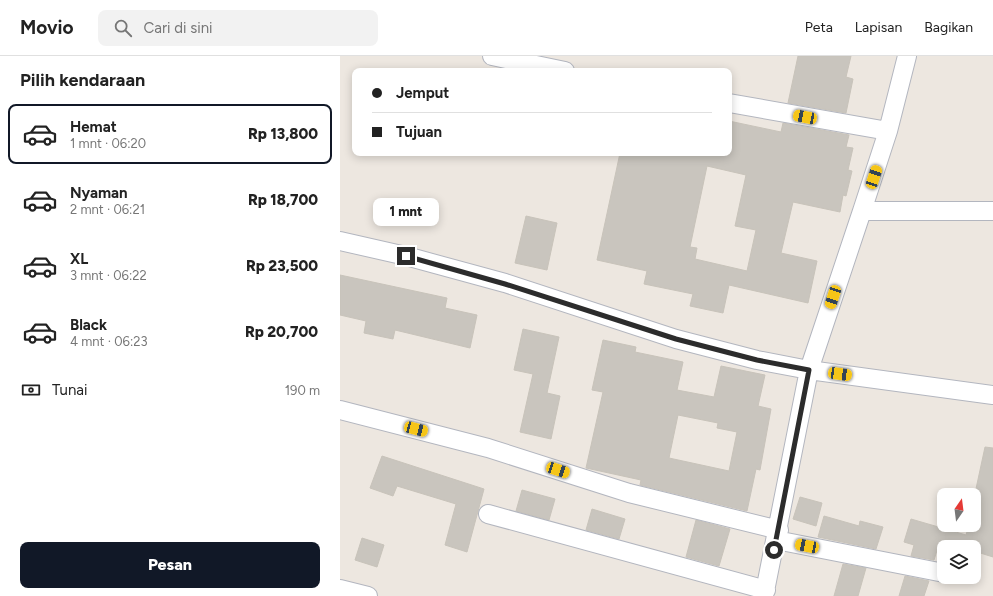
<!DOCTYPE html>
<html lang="id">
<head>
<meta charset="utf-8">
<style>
  body { margin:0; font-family:Figtree,sans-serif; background:#f2f2f2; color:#222; height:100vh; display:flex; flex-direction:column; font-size:15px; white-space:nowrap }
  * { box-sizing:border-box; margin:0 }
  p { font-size:13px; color:#767676 }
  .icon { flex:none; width:22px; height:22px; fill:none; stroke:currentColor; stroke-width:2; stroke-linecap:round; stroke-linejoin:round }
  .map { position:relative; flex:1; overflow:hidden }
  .drawer { display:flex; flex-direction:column; background:#fff; width:340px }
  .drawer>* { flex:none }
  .banner { position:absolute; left:12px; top:12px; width:380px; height:88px; border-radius:8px; box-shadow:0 2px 10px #0003; display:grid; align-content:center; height:88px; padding:0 20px; background:#fff }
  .needle { width:26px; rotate:14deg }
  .tools { position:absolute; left:597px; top:432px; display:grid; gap:8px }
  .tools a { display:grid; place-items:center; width:44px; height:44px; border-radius:8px; background:#fff; box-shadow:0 2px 10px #0003; font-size:20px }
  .end { position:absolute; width:18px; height:18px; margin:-9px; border:5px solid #2c2c2c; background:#fff; box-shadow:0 0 0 2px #fff }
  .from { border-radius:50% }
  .bubble { position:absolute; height:28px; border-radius:8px; background:#fff; box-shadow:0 2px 10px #0003; font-size:13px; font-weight:800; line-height:28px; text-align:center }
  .car { position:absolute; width:12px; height:24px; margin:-12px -6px; border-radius:5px; box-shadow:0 0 3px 1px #0007; background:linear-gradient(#f5c518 24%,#345 0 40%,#f5c518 0 76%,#345 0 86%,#f5c518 0) }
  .banner b { display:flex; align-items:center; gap:14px; height:38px; font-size:15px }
  .banner b+b { border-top:1px solid #e0e0e0 }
  .banner i { width:10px; height:10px; background:#222 }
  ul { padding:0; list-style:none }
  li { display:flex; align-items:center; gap:12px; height:60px; margin:0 8px 6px; padding:0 12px; border:2px solid transparent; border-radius:8px }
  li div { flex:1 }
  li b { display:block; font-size:15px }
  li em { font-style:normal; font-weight:800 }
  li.active { border-color:#111827 }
  li>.icon { width:36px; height:36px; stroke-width:1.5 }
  h2 { padding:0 20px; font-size:18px; line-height:48px }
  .pay { display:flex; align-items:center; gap:10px; height:44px; padding:0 20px; font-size:15px }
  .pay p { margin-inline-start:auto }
  .primary-button { display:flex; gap:8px; margin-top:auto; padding:8px 20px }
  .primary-button a { flex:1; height:46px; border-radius:8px; background:#111827; color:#fff; font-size:16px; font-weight:800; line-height:46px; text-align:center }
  header { display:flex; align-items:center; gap:24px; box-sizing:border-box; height:56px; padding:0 20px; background:#fff; border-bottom:1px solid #e0e0e0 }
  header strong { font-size:19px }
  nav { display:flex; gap:22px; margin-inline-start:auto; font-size:14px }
  .search { width:280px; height:36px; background:#f2f2f2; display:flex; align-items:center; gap:10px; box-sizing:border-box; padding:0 14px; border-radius:8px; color:#767676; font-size:15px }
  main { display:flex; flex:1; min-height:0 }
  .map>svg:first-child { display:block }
</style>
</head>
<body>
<header>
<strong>Movio</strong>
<div class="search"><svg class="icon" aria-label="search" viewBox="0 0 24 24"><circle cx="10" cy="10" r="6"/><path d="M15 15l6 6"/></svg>Cari di sini</div>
<nav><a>Peta</a><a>Lapisan</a><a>Bagikan</a></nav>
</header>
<main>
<section class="drawer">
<h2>Pilih kendaraan</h2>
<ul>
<li class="active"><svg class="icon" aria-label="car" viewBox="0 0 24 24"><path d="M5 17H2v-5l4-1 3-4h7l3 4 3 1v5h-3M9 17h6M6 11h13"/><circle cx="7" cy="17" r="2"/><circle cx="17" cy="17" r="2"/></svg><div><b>Hemat</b><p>1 mnt · 06:20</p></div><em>Rp 13,800</em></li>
<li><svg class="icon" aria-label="car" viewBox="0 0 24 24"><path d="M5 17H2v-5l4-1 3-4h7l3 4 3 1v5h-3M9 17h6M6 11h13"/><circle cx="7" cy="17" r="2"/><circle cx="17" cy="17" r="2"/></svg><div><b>Nyaman</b><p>2 mnt · 06:21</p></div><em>Rp 18,700</em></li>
<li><svg class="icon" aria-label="car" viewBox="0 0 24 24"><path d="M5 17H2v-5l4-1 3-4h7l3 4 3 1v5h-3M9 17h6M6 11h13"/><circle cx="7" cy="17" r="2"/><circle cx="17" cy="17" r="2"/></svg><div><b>XL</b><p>3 mnt · 06:22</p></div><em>Rp 23,500</em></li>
<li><svg class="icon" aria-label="car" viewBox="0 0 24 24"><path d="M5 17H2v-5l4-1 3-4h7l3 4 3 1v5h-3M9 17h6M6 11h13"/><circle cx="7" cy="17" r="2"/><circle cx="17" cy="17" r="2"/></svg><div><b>Black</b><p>4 mnt · 06:23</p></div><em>Rp 20,700</em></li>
</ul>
<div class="pay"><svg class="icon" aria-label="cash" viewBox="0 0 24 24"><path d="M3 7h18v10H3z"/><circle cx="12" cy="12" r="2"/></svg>Tunai<p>190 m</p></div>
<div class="primary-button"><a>Pesan</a></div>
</section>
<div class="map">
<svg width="653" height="540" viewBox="0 0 653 540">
  <rect width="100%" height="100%" fill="#ede7e0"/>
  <path fill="#c9c5be" stroke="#c8c3ba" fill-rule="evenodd" d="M458 0H511L506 21 513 23 506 57 448 47Z
    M389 65 441 76 443 67 509 79 506 91 513 92 508 114 512 115 506 140 503 139 500 156 453 146 441 197 477 205 468 247 389 229 383 257 350 250 353 238 304 228 307 215 257 204 280 97H389ZM367 110 406 119 395 170 416 174 407 215 355 203 357 192 350 191Z
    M186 160 217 167 207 214 175 207Z
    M0 219 107 242 105 252 137 259 130 292 55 274 53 283 24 277 26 265 0 259Z
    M183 273 219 281 207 337 220 340 211 383 180 376 193 318 174 314Z
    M263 284 296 291 295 296 343 306 337 334 374 341 381 310 425 319 418 350 431 353 420 414 416 413 407 455 300 429 301 424 246 412 263 336 252 334ZM338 359 378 367 377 372 397 376 389 415 329 402Z
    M645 391 653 392V501L634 495V491H598L594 504 571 500 574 489 564 486 571 463 626 479 629 469H634V450L636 442H634Z
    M42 400 144 433 127 496 105 489 116 448 57 430 53 440 30 432Z
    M182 434 215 443 209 464 176 455Z
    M460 441 482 447 476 470 453 463Z
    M252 453 285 463 279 483 246 474Z
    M484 460 519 470 520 465 543 471 536 493 478 481Z
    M356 464 390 473 379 510 346 501Z
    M22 482 44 489 37 511 15 504Z
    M503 508 526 512 518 540H494Z
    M565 520 589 525 584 540H559Z"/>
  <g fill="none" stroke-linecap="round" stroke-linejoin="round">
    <defs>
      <path id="minor" d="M152 0 225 15
        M567 0 548 75 522 155H653
        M389 47 548 75
        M0 185 66 200 165 227 336 283 417 304 469 314 653 339
        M0 354 148 392 289 437 439 474
        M148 458 426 534
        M436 484 604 517
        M0 533 28 540
        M424 540 469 314 522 155"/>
    </defs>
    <use href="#minor" stroke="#b3b6bf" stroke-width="20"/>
    <use href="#minor" stroke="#fff" stroke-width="18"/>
  </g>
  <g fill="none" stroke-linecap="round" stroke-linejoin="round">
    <path stroke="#2c2c2c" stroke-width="5" d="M66 200 165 228 336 283 417 304 469 314 434 494"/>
  </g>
</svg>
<div class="tools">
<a><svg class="needle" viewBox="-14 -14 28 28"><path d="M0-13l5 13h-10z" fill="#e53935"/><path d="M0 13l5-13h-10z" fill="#767676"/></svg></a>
<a><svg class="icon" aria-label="layers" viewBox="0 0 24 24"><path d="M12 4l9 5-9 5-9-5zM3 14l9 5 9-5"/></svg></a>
</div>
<i class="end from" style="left:434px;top:494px"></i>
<i class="end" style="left:66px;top:200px"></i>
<div class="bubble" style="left:33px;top:142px;width:66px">1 mnt</div>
<i class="car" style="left:465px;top:61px;rotate:281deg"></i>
<i class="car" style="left:534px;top:121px;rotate:18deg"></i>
<i class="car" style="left:493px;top:241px;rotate:198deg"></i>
<i class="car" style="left:500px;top:318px;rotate:98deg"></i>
<i class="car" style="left:76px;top:373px;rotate:105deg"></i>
<i class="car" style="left:218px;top:414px;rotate:108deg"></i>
<i class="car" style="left:467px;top:490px;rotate:281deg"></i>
<div class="banner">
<b><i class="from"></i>Jemput</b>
<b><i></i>Tujuan</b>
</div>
</div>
</main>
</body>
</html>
